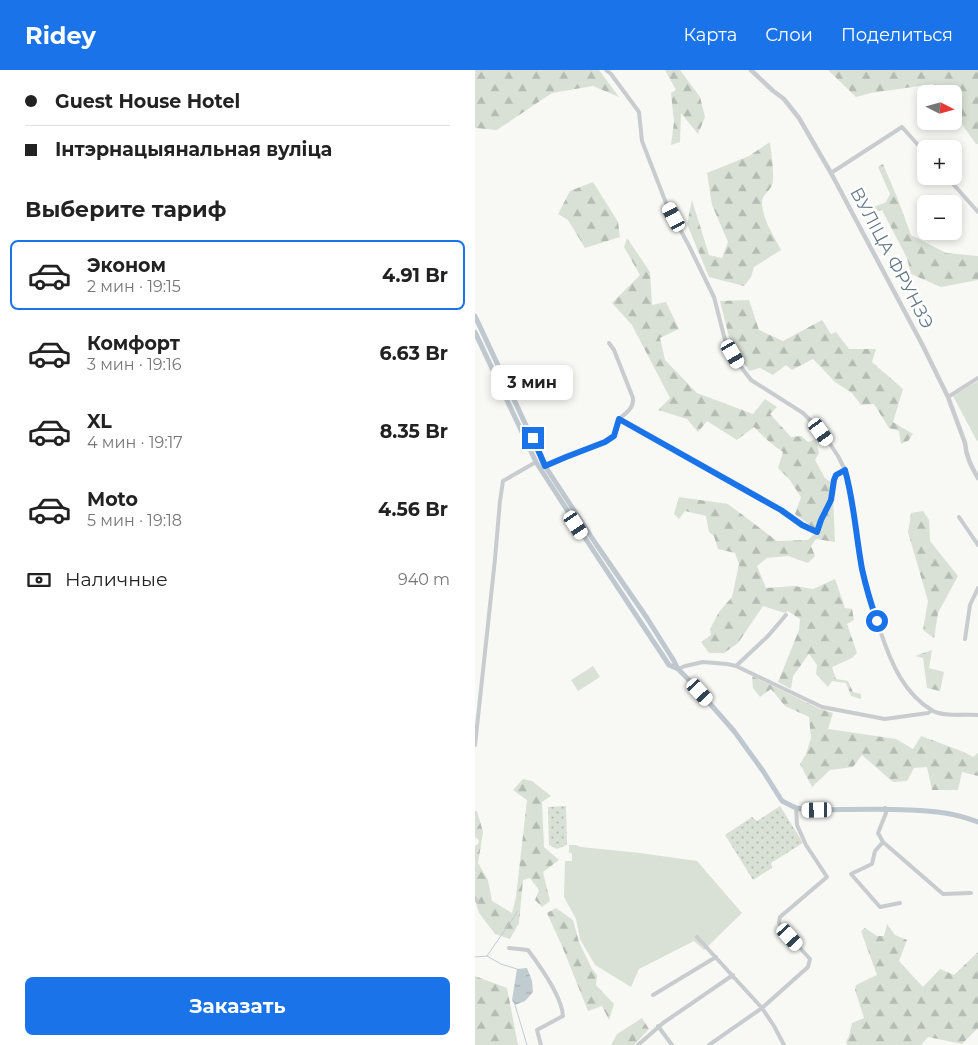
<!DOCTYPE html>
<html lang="ru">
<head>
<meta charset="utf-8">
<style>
  body { margin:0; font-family:Montserrat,sans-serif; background:#f6f6f6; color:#222; height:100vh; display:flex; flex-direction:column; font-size:19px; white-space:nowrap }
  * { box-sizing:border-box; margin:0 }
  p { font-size:16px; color:#767676 }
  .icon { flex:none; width:28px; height:28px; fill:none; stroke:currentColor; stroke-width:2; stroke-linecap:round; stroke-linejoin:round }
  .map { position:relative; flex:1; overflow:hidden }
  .drawer { display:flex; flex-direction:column; background:#fff; width:475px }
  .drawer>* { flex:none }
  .top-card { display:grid; align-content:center; height:110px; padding:0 25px; background:#fff }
  .needle { width:32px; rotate:96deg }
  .tools { position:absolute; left:442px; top:15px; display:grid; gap:10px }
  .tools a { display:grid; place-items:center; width:45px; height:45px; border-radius:8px; background:#fff; box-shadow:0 2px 8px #0003; font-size:25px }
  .end { position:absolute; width:22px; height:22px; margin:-11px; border:6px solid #1a73e8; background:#fff; box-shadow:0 0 0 2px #fff }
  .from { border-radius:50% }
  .bubble { position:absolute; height:35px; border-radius:8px; background:#fff; box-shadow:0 2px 8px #0003; font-size:16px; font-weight:700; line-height:35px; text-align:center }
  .car { position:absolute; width:15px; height:30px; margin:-15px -8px; border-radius:6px; box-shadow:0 0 4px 1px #0007; background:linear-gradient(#fff 24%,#345 0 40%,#fff 0 76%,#345 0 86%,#fff 0) }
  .top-card b { display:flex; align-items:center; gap:18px; height:48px; font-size:19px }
  .top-card b+b { border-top:1px solid #e0e0e0 }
  .top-card i { width:12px; height:12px; background:#222 }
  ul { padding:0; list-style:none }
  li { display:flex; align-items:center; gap:15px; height:70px; margin:0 10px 8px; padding:0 15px; border:2px solid transparent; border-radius:8px }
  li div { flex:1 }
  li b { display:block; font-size:19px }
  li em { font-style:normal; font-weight:700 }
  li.on { border-color:#1a73e8 }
  li>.icon { width:45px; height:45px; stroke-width:1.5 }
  h2 { padding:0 25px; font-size:22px; line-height:60px }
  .pay { display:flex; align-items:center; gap:12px; height:55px; padding:0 25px; font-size:19px }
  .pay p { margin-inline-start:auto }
  .cta { display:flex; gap:10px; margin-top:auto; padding:10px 25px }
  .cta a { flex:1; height:58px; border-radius:8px; background:#1a73e8; color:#fff; font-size:20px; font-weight:700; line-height:58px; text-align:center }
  header { display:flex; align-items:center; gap:30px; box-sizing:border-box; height:70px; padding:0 25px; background:#1a73e8; color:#fff }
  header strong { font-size:24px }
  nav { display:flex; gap:28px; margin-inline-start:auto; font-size:18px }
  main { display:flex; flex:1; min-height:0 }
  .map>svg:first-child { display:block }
</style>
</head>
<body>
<header>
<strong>Ridey</strong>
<nav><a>Карта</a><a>Слои</a><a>Поделиться</a></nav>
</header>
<main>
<section class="drawer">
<div class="top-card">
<b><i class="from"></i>Guest House Hotel</b>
<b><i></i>Інтэрнацыянальная вуліца</b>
</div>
<h2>Выберите тариф</h2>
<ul>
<li class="on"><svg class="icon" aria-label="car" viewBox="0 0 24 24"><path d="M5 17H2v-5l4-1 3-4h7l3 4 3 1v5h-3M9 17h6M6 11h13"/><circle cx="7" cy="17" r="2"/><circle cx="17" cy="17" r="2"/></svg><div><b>Эконом</b><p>2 мин · 19:15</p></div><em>4.91 Br</em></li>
<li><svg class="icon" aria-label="car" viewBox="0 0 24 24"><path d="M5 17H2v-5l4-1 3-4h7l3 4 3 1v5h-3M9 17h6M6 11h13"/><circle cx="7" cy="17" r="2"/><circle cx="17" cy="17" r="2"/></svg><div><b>Комфорт</b><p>3 мин · 19:16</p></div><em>6.63 Br</em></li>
<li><svg class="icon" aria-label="car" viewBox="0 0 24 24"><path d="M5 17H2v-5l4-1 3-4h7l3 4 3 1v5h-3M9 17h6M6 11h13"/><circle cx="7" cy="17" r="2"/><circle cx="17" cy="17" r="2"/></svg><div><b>XL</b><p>4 мин · 19:17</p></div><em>8.35 Br</em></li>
<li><svg class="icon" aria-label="car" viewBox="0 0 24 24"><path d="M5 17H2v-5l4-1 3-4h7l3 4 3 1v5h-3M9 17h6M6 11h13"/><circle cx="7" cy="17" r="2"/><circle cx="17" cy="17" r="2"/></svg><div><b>Moto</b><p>5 мин · 19:18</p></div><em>4.56 Br</em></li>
</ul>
<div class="pay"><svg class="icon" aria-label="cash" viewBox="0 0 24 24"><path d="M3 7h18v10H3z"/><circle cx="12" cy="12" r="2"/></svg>Наличные<p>940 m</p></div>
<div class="cta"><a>Заказать</a></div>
</section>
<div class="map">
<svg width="503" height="975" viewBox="0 0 503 975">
  <defs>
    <pattern id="forest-firs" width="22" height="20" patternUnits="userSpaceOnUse" patternTransform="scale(1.25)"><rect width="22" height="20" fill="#d9e1d6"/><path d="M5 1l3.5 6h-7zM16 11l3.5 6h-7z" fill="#b4bbb3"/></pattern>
    <pattern id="park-dots" width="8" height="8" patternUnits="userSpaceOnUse" patternTransform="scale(1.25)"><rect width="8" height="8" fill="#d9e1d6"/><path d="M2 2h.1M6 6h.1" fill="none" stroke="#b4bbb3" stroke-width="1.8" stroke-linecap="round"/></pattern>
    <pattern id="water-ripples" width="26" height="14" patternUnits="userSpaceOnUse" patternTransform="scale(1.25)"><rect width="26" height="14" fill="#c1ccd1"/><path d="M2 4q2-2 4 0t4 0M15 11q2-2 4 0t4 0" fill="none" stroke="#a0aaaf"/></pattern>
  </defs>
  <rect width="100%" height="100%" fill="#f8f8f5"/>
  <path fill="#d9e1d6" d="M503 311V370L502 371 478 326Z
    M118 596 125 607 103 621 96 610Z
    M94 775H101L106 777 165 783 222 791 267 843 229 880 219 871 164 899 156 917 120 895 105 869 101 849 89 827 90 791H97V783H94Z"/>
  <path fill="url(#forest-firs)" d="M0 0H124L144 27 118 16 77 23 22 60 0 58Z
    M190 0H205L225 27 230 47 223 64 206 43 205 72 196 75 199 52 196 23 201 20Z
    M353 0H503V74H501L479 43V24H465L458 14 396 23 381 27Z
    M295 72C296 82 300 106 297 115 294 122 287 125 287 132 287 149 299 166 306 180L279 197 276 207 269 216 234 207 212 154 217 130 234 185 247 188 253 172 237 135 232 103 274 86Z
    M408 94 422 127 436 165 471 183 503 186V210L466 217 436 204 432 188 407 140 398 142 397 138 411 132 415 124 403 97Z
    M118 112 143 152 145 167 110 178 93 150 83 144 95 121Z
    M152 168 175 202 177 235 191 232 204 259 185 268 190 290 222 323 278 344 290 329 302 337 295 344 316 367 326 366 333 372 341 369 344 383 340 390 350 408 356 412 354 429 340 459 320 444 326 427 314 409 303 398 308 382C296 374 289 367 279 357L262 370 232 351 223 362 212 349 183 340 195 328 157 255 137 233 165 205 149 177Z
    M274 230 284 260 308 271 347 250 356 264 361 262 374 279H401L397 292 428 319 418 352 438 364 433 371 426 374 424 361 414 358 399 334 386 335 377 323 360 312 338 289 317 300 311 295 298 305 285 298 274 301 254 267 245 231Z
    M204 427 253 434 302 471 333 470 338 465 344 463 358 427 360 472 341 469 336 476 340 486 333 493 313 486 292 488 282 496 291 518 319 516 338 519 360 509 370 538 377 539 379 550 372 554 382 583 377 588 357 597 361 609 373 611 378 622 386 624V629L376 626 371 613 357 611 353 617 341 604 342 595 334 584 318 606 316 619 303 612 324 560 325 549 313 541 310 543 288 536 263 573 249 583H234L226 572 236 565 235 559 244 542 257 527 264 494 260 483 243 479 239 466 234 462 231 446 210 441 204 449 199 444Z
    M448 441 454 450 455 471 483 506 463 543 459 568 448 560 453 531 433 462 436 443Z
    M457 580 454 598 469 602 465 621 452 618 448 588 440 586Z
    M277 606 345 639 358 643 353 659 421 669 438 679 446 666 489 682 498 687 503 683V706L487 702 483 720H457L452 697 439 698 432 711 418 712 387 685 378 697 355 700 337 717 325 694 331 684 336 668 334 647 310 636 296 619 285 627 278 618Z
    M48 709 57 711 76 726 67 732 69 777 84 790 68 802 75 831 67 837 60 830 64 820 55 808 48 810 44 853 35 869 20 864 4 843 0 830V776L3 774 4 770 0 767V741H2L8 762 3 793 13 810 17 831 37 843 41 827 52 730 38 720Z
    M81 838 98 850 104 872 117 899 122 905 121 915 139 934 134 950 127 936 113 941 87 876 72 843Z
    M412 854 420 865 432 870 424 891 448 917 465 899 479 905 503 882V958L487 974 453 967 446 975H372L371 972 374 966 377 953 389 948 380 920 381 915 402 905 386 861 390 858 402 866H409Z
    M0 906 32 918 43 975H0Z
    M167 948 174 959 159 975H136L142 964Z"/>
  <path fill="url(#park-dots)" d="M91 736 92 775 82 779 74 775 73 737Z
    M305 736 328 773 296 793 297 798 278 810 250 765 277 747 282 751Z"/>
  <path fill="url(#water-ripples)" d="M52 898 57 911 58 922 50 931 40 935 37 930 42 899Z"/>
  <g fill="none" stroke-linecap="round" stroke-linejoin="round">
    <path stroke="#c1ccd1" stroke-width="1" d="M12 886 43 841
      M0 887 12 886 26 894 42 899
      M40 935 52 975"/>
    <path stroke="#c8cccf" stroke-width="4" d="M131 0 136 4 164 42 167 71 191 133 214 176 239 227 250 270 266 297 276 310 328 343 347 362 363 386 370 400 372 407C379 438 381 470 388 501 392 523 399 543 406 563 416 593 429 624 458 641 469 647 490 644 503 645
      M356 103 427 57 451 84
      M471 106 503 142
      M134 273 139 280 158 328C159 338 151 343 144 349L306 441 327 455 342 462 346 450 356 430 359 410 361 405 370 400
      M473 327 503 308
      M70 396 91 387 130 372 139 366 144 349
      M484 447 503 475
      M490 569 495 535 503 518
      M261 596 293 566 311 545
      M203 599 210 596 228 592 252 594 261 596 347 637 410 649 453 643 457 640
      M0 675 20 489 25 431 28 411 61 392
      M410 738 411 743 403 763 408 772 468 824 496 823
      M408 772 400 781 397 794 376 804 405 837 425 833
      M0 828 2 831
      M222 867 287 938 299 956 309 975
      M34 878 53 880C65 896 87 926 88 946L62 960 66 975
      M178 925 241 887
      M183 956 197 975
      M163 975 188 953 258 905
      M234 975 287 938 333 897 335 889 305 856 304 852 305 847 352 807 331 775 322 755 321 738"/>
    <path stroke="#c8cccf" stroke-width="4.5" d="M276 0 297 20 309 29 324 48 356 103 448 276 473 327 490 373C491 386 496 396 503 408"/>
    <path stroke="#c0c8cf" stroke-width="5" d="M0 246 70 396 121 474 172 548 199 591 203 599 215 611 259 661 288 701 307 731 321 738 331 740C366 740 400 738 435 740 461 741 479 743 503 752
      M0 262 61 392 116 477 194 595 203 599"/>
  </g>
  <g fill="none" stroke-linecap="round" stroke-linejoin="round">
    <path stroke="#1a73e8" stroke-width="6" d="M58 368 70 396 91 387 130 372 139 366 144 349 306 440 327 455 342 462 346 450 356 430 359 410 361 405 370 400C379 432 381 466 387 499 391 517 396 534 402 551"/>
  </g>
  <g text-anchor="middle" stroke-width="5" stroke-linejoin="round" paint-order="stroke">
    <g font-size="18" fill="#657889" stroke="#fff">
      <text transform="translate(417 188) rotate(62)" y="6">ВУЛІЦА ФРУНЗЭ</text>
    </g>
  </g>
</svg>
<div class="tools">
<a><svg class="needle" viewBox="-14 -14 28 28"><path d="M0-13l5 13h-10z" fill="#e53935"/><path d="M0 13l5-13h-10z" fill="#767676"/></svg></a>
<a>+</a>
<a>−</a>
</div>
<i class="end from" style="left:402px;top:551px"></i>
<i class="end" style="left:58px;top:368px"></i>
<div class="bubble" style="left:16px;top:295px;width:82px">3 мин</div>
<i class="car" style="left:199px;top:147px;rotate:332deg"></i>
<i class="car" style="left:258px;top:284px;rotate:150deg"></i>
<i class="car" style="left:346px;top:362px;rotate:144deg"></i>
<i class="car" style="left:101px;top:455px;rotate:147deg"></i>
<i class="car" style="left:225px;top:622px;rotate:138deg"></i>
<i class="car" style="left:342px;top:740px;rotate:269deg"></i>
<i class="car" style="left:315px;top:867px;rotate:138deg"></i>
</div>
</main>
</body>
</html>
